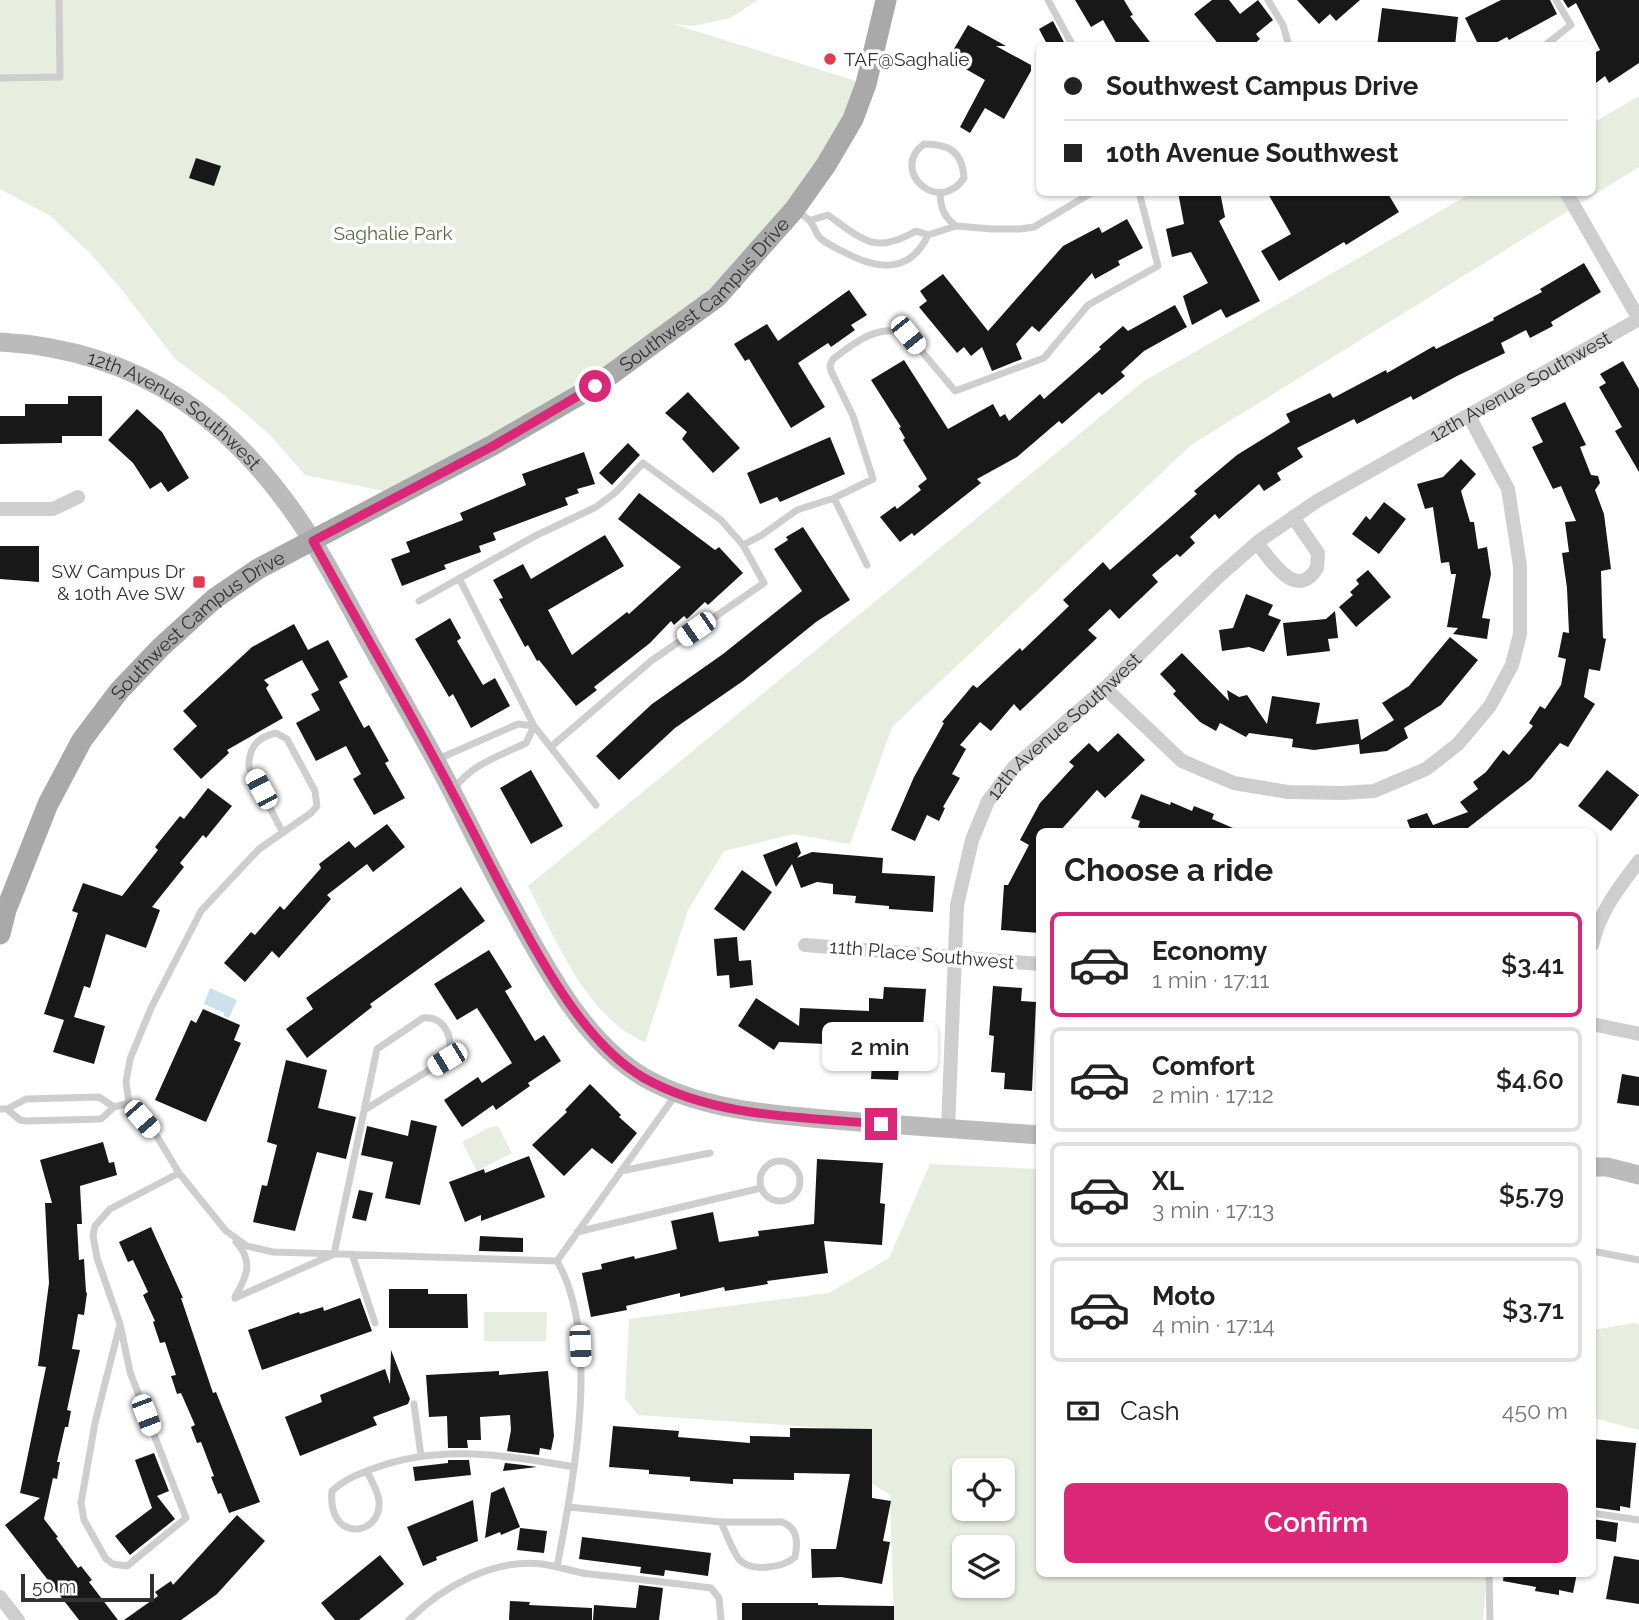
<!DOCTYPE html>
<html lang="en">
<head>
<meta charset="utf-8">
<style>
  body { margin:0; font-family:Raleway,sans-serif; background:#f2f2f2; color:#222; height:100vh; display:flex; flex-direction:column; font-size:26px; white-space:nowrap }
  * { box-sizing:border-box; margin:0 }
  p { font-size:23px; color:#767676 }
  .icon { flex:none; width:38px; height:38px; fill:none; stroke:currentColor; stroke-width:2; stroke-linecap:round; stroke-linejoin:round }
  .map { position:relative; flex:1; overflow:hidden }
  .details { position:absolute; left:1036px; top:828px; width:560px; height:749px; display:flex; flex-direction:column; background:#fff; border-radius:10px; box-shadow:0 2px 5px #0004 }
  .details>* { flex:none }
  .banner { position:absolute; left:1036px; top:42px; width:560px; height:154px; border-radius:10px; box-shadow:0 2px 5px #0004; display:grid; align-content:center; height:154px; padding:0 28px; background:#fff }
  .tools { position:absolute; left:952px; top:1458px; display:grid; gap:14px }
  .tools a { display:grid; place-items:center; width:63px; height:63px; border-radius:10px; background:#fff; box-shadow:0 2px 5px #0004; font-size:35px }
  .scale { position:absolute; left:21px; bottom:18px; width:133px; box-sizing:border-box; padding-left:7px; border:4px solid #313131; border-top:0; font-size:19px; line-height:24px; white-space:nowrap; color:#313131; -webkit-text-stroke:5px #fff; paint-order:stroke }
  .end { position:absolute; width:32px; height:32px; margin:-16px; border:9px solid #db2777; background:#fff; box-shadow:0 0 0 4px #fff }
  .from { border-radius:50% }
  .bubble { position:absolute; height:49px; border-radius:10px; background:#fff; box-shadow:0 2px 5px #0004; font-size:23px; font-weight:600; line-height:49px; text-align:center }
  .car { position:absolute; width:21px; height:42px; margin:-21px -10px; border-radius:9px; box-shadow:0 0 5px 2px #0007; background:linear-gradient(#fff 24%,#345 0 40%,#fff 0 76%,#345 0 86%,#fff 0) }
  .banner b { display:flex; align-items:center; gap:24px; height:66px; font-size:26px }
  .banner b+b { border-top:2px solid #e0e0e0 }
  .banner i { width:18px; height:18px; background:#222 }
  ul { padding:0; list-style:none }
  li { display:flex; align-items:center; gap:21px; height:105px; margin:0 14px 10px; padding:0 14px; border:4px solid #e0e0e0; border-radius:10px }
  li div { flex:1 }
  li b { display:block; font-size:26px }
  li em { font-style:normal; font-weight:600 }
  li.selected { border-color:#db2777 }
  li>.icon { width:63px; height:63px; stroke-width:1.5 }
  h2 { padding:0 28px; font-size:32px; line-height:84px }
  .pay { display:flex; align-items:center; gap:18px; height:77px; padding:0 28px; font-size:26px }
  .pay p { margin-inline-start:auto }
  .action { display:flex; gap:14px; margin-top:auto; padding:14px 28px }
  .action a { flex:1; height:80px; border-radius:10px; background:#db2777; color:#fff; font-size:28px; font-weight:600; line-height:80px; text-align:center }
  .map>svg:first-child { display:block }
</style>
</head>
<body>
<div class="map">
<svg width="1639" height="1620" viewBox="0 0 1639 1620">
  <rect width="100%" height="100%" fill="#fff"/>
  <path fill="#e7eddf" fill-rule="evenodd" d="M0 0H758L730 18 693 26 673 24 866 84 853 119 717 297 595 386 399 494 305 475 270 435 225 396 175 359 122 290 91 254 49 215 0 189Z
    M1639 96V167L1191 445 892 727 850 844 793 834 724 851 688 910 645 1043C637 1038 626 1033 618 1026 576 991 553 934 528 886L1144 381 1472 193 1592 192 1593 123Z
    M498 1126 512 1153 477 1171 462 1142 490 1127Z
    M930 1164 1039 1169 1040 1573H1487L1483 1620H894L890 1495 863 1478 826 1428 638 1415 625 1398 629 1319 829 1293 889 1258ZM964 1470H1003V1508H964ZM964 1547H1003V1586H964Z
    M484 1312H547L546 1341H484Z
    M1634 1323 1639 1324V1430L1593 1418V1330Z"/>
  <path fill="#cde1ec" d="M210 988 237 1000 229 1018 224 1016V1013L204 1004Z"/>
  <path fill="#181818" d="M1075 0H1124L1133 15 1130 16 1153 46H1118L1103 20 1091 27Z
    M1212 0H1229L1240 14 1258 0 1273 20 1256 34 1260 39 1252 46H1220L1194 14Z
    M1297 0H1360L1336 21 1330 14 1319 24Z
    M1501 0H1550L1557 14 1509 40 1507 37 1490 46H1479L1465 18Z
    M1563 0H1639V63L1609 83 1605 76 1592 86V54L1600 50 1576 3 1568 8Z
    M1382 8 1458 17 1455 46H1377Z
    M1053 21 1066 46H1048L1039 29Z
    M968 25 1006 46H996L1031 65V71L1004 119 985 108 970 133 960 127 985 80 948 59Z
    M196 158 221 166 214 186 189 178Z
    M1178 192H1220L1225 217 1219 221 1260 301 1226 318 1221 309 1192 325 1183 296 1208 283 1191 252 1172 257 1166 229 1184 224Z
    M1267 192H1387L1399 212 1346 245 1344 242 1279 281 1261 251 1291 234Z
    M1127 219 1143 248 1118 261 1120 265 1095 279 1092 273 1039 332 1032 326 1016 344 1022 359 992 371 982 347 971 356 964 347 957 353 919 307 927 301 920 291 943 274 988 331 1063 246 1099 227 1102 233Z
    M1584 263 1601 292 1551 322 1553 326 1530 338 1526 330 1501 343 1505 353 1457 376 1413 400 1411 396 1357 424 1354 419 1297 448 1303 457 1277 473 1281 480 1264 491 1259 484 1219 519 1215 514 1190 537 1195 543 1180 557 1177 554 1152 575 1158 582 1119 619 1110 609 1088 630 1097 638 1020 711 1014 704 991 731 980 722 960 745 966 749 952 774 960 778 943 807 945 808 939 821 927 815 915 841 891 830 914 777 944 723 942 722 973 685 977 688 1020 648 1022 651 1069 606 1063 600 1103 562 1110 570 1197 494 1194 491 1237 455 1290 422 1286 414 1330 393 1333 398 1386 370 1387 373 1434 346 1436 349 1494 320 1493 318 1542 292 1540 289Z
    M849 290 867 315 851 325 855 330 831 347 828 343 798 363 825 407 791 428 749 359 745 361 734 344 767 324 778 341Z
    M1175 305 1187 327 1144 351 1121 372 1125 376 1102 395 1099 392 1062 424 1059 421 1017 457 977 479 981 483 914 536 912 533 900 542 880 517 895 506 897 509 921 490 918 486 927 479 903 440 905 438 899 428 901 427 871 380 904 360 948 429 993 404 1000 417 1005 414 1009 421 1040 394 1044 399 1101 349 1099 347 1123 326 1128 331Z
    M1623 361 1639 389V472L1615 431 1622 427 1599 387 1606 383 1600 374Z
    M688 392 740 448 713 473 682 439 687 432 665 413Z
    M68 396H102V436H62V443L0 444V416H25V404H68Z
    M1565 402 1586 445 1580 447 1591 475 1598 476 1600 483 1595 490 1604 514 1611 569 1601 571 1603 638 1606 639 1600 671 1589 669 1584 697 1595 704 1568 747 1560 743 1531 779 1464 831H1411L1407 820 1427 813 1433 825 1468 812 1460 802 1478 789 1473 782 1486 772 1503 750 1509 755 1533 726 1529 723 1540 706 1545 709 1561 685 1566 659 1558 657 1563 632 1569 633 1567 588 1562 553 1569 552 1565 522 1576 521 1561 486 1553 489 1532 447 1543 442 1531 418Z
    M137 409 162 432 189 478 168 492 161 482 150 489 133 463 108 440Z
    M830 437 845 474 780 502 777 497 760 504 747 473Z
    M628 443 640 455 612 485 599 473Z
    M584 452 595 484 577 489 579 493 565 498 568 505 493 533 496 540 479 546 481 552 444 565 446 569 402 586 391 559 410 552 406 542 463 520 460 513 526 485 522 474Z
    M1461 459 1476 474 1461 491 1470 522H1474L1478 549 1487 547 1491 574 1482 618 1490 619 1487 639 1453 634 1458 628 1447 627 1456 574H1451L1449 562 1441 563 1433 507 1425 509 1417 484 1443 477Z
    M639 493 715 550 719 547 743 573 708 605 705 602 687 619 684 616 674 625 671 621 650 643 594 687 597 690 576 706 539 660 537 661 528 645 525 647 499 599 503 598 493 580 523 564 531 579 605 535 624 566 548 610 572 655 627 612 629 614 681 567 618 519Z
    M1384 502 1406 519 1379 554 1352 534 1366 516 1370 520Z
    M803 527 850 600 816 622 743 681 675 728 619 780 596 756 652 704 723 654 802 591 774 549 788 540 786 537Z
    M0 546H39V582L0 579Z
    M1368 570 1391 597 1356 627 1339 607 1353 595 1350 592 1359 584 1356 580Z
    M1246 594 1273 605 1268 615 1281 620 1264 652 1249 647 1222 651 1219 630 1233 628Z
    M1335 611 1338 638 1328 639 1330 651 1287 656 1283 623 1326 619Z
    M450 618 461 638 457 641 483 685 495 678 510 706 471 728 453 694 449 697 415 639Z
    M294 624 308 650 328 640 348 677 339 682 364 728 369 725 389 761 385 763 405 798 374 815 353 779 361 774 346 746 316 761 296 723 320 710 311 694 319 690 302 660 264 680 269 685 266 688 283 718 227 750 229 753 201 779 173 749 197 726 183 711 252 647Z
    M1450 637 1478 660 1441 705 1404 728 1408 738 1387 751 1360 754 1359 744 1314 750 1292 747 1293 739 1249 733 1246 737 1220 723 1216 731 1200 722 1173 694 1176 691 1160 674 1182 653 1229 701 1227 690 1239 697 1247 695 1267 724 1272 696 1320 703 1316 724 1358 719 1361 740 1394 720 1382 703 1409 686Z
    M1118 733 1145 760 1105 798 1097 790 1060 831H1040V933L1001 930 1004 885H1008L1029 845 1020 840 1040 803 1074 766 1069 762 1089 743 1098 752Z
    M531 770 563 826 531 844 500 788Z
    M1607 770 1639 795 1611 831 1578 806Z
    M208 788 232 806 206 838 203 835 180 863 184 867 152 907 160 910 146 948 106 934 90 988 84 986 74 1017 105 1026 94 1064 53 1052 64 1020 44 1014 78 913 72 911 83 883 122 896 158 850 155 847 180 816 184 819Z
    M1141 794 1170 805 1171 802 1192 811 1194 806 1214 814 1212 819 1240 831H1148L1138 827 1140 821 1131 818Z
    M387 824 405 847 373 872 367 864 327 895 331 899 279 958 272 951 245 982 224 963 251 932 255 935 280 906 284 910 321 868 319 864 349 841 355 848Z
    M797 842 801 853 797 858 812 852 883 858 882 873 935 876 933 912 889 909V906L855 903 856 896 833 894V884L817 882 801 888 792 864 776 887 763 855Z
    M742 870 772 892 744 931 714 909Z
    M461 887 485 921 370 1004 372 1007 307 1058 286 1029 313 1009 306 998Z
    M737 937 739 961 751 960 753 985 730 988 729 975 717 976 714 939Z
    M489 950 512 987 505 991 535 1041 544 1035 561 1061 528 1083 530 1086 496 1110 493 1105 462 1127 444 1100 478 1077 482 1083 512 1063 477 1008 457 1020 434 984Z
    M993 986 1022 988 1021 1001 1036 1002 1032 1091 1004 1089 1005 1073 991 1072 994 1036 989 1035Z
    M884 987 926 989 923 1027 915 1026 913 1066H899L898 1080 871 1079 873 1046 779 1042 774 1050 738 1026 756 998 799 1026 800 1008 869 1011V998L883 999Z
    M203 1009 240 1025 234 1040 241 1043 206 1122 155 1100 191 1020 196 1023Z
    M286 1060 327 1070 318 1108 356 1117 346 1159 317 1152 295 1231 253 1222 262 1185 267 1186 277 1145 267 1142Z
    M1622 1074 1639 1077V1106L1617 1103Z
    M590 1084 621 1115 619 1117 637 1133 612 1164 592 1148 564 1176 532 1145 567 1112 565 1110Z
    M411 1120 437 1126 420 1205 385 1198 393 1162 361 1155 367 1126 408 1136Z
    M103 1142 109 1163 114 1162 117 1175 80 1186 82 1224H77L79 1260 84 1259 86 1292 87 1293 84 1315 78 1314 72 1349 80 1350 67 1410 71 1411 68 1427H65L57 1462H60L57 1479 53 1478 44 1519 58 1537 56 1538 78 1568 81 1566 92 1580 89 1582 118 1620H79L5 1525 40 1498 20 1493 46 1367 38 1366 49 1283 45 1203H52L40 1160Z
    M529 1156 545 1197 481 1221V1215L465 1222 449 1182 484 1169 485 1173Z
    M817 1159 883 1163 880 1203 885 1204 882 1245 824 1241 828 1273 767 1281 768 1284 725 1291 724 1287 680 1297V1293L626 1306 627 1310 591 1317 582 1273 602 1269 601 1264 634 1256 635 1259 677 1249 671 1221 713 1212 719 1242 759 1236 758 1231 814 1224Z
    M359 1190 373 1193 366 1221 352 1218Z
    M151 1227 183 1298H181L213 1393 216 1392 260 1502 229 1513 221 1493 218 1494 211 1477 214 1476 201 1442 197 1443 191 1427 195 1425 181 1393 177 1394 171 1376 176 1375 165 1342 160 1343 153 1322 155 1321 143 1295 148 1292 133 1260 128 1262 119 1242Z
    M480 1236 523 1238V1252L479 1251Z
    M389 1289H428V1294H467L468 1328H389Z
    M360 1298 372 1331 262 1370 248 1330 299 1312 300 1314 323 1307 324 1311Z
    M391 1350 410 1399 408 1404 373 1417 377 1425 300 1456 285 1417 322 1402 320 1395 385 1369 390 1384Z
    M499 1371V1375L548 1371 554 1436 551 1450 540 1448 539 1455 507 1451 511 1430 510 1415 480 1417 481 1440H467L468 1448H448L447 1416 429 1417 426 1375Z
    M613 1426 679 1431 678 1437 750 1443V1436L790 1437V1428L872 1429V1498L891 1501 883 1541 890 1542 882 1584 841 1577 812 1578 811 1549H836L850 1474 794 1473V1480L733 1479V1484L690 1481V1477L649 1474V1470L609 1467Z
    M1592 1439 1636 1443 1630 1508 1620 1506V1511L1592 1507 1596 1474H1592Z
    M154 1453 169 1491 157 1496 175 1519 130 1555 115 1536 152 1508 135 1460Z
    M448 1460H469L471 1475 415 1481 413 1467 448 1463Z
    M505 1463 523 1465 537 1467 503 1471Z
    M504 1487 520 1527 501 1535 500 1532 485 1538 491 1493Z
    M473 1500 478 1541 436 1557 437 1560 423 1566 407 1527Z
    M237 1515 265 1541 217 1594 181 1620H124L158 1596 155 1592 171 1581 173 1585Z
    M1592 1519 1618 1523 1616 1542 1592 1538Z
    M520 1528 547 1531 544 1553 517 1550Z
    M582 1537 711 1553 708 1576 665 1570 664 1576 640 1573 641 1567 579 1559Z
    M380 1555 404 1584 359 1620H335L321 1603Z
    M1614 1556 1639 1560V1604L1606 1599Z
    M1504 1573H1577L1573 1593 1559 1590V1595L1535 1591 1536 1587 1503 1581Z
    M639 1585 663 1588 659 1620H593L594 1605 636 1608Z
    M510 1601 530 1602 529 1605 592 1608V1620H509Z
    M742 1603H818V1605L894 1606V1620H742Z"/>
  <g fill="none" stroke-linecap="round" stroke-linejoin="round">
    <path stroke="#cecece" stroke-width="7" d="M1048 0 1073 46
      M1268 0 1283 25 1289 46
      M1544 46 1571 25 1556 0
      M0 78 60 77 59 0
      M924 144C949 144 962 151 964 178 938 216 889 170 924 144Z
      M940 194C941 209 944 217 956 226
      M795 210C801 214 809 218 812 224 815 228 816 234 820 238 827 244 836 248 844 252 877 270 910 274 928 235
      M811 220 828 215C863 240 875 255 916 231L928 235
      M928 235 956 226 992 229H1020L1034 227 1093 192
      M834 498 867 565
      M743 545 762 535 797 510 834 498 873 479 853 416 831 371 830 365 833 359C855 342 880 322 908 335L955 391 1044 358 1088 305 1158 266 1139 192
      M459 578 534 726 596 805
      M419 601 535 536 596 507 616 492 643 463 721 520 743 545 764 583 651 661 552 746
      M436 760 518 724 534 726 526 743C499 756 472 764 454 789
      M283 833 249 768C248 748 257 737 276 733L287 739 315 791 317 806 311 813 259 849 201 911 152 1006 130 1059 126 1082 129 1103 158 1138 179 1173 226 1231 247 1246 273 1252 557 1261C602 1338 573 1482 557 1567
      M0 1109H7L26 1099 99 1097 114 1107
      M7 1109 20 1120 26 1121 101 1119 114 1107 129 1103
      M760 1181a20 20 0 1 1 40 0a20 20 0 1 1-40 0Z
      M621 1171 710 1153
      M577 1232 761 1188
      M1592 1251 1639 1260
      M352 1254 375 1323
      M557 1261 677 1093
      M235 1297C247 1276 254 1262 236 1242
      M235 1298 334 1254 377 1049 423 1018C445 1015 456 1041 447 1059L366 1109
      M120 1324 95 1423 81 1503 84 1520 106 1559 113 1564 127 1566 186 1518 130 1372 120 1324 97 1258 93 1235 95 1226 110 1209 179 1173
      M414 1404 421 1456
      M367 1471C371 1480 378 1491 379 1501 382 1537 327 1543 332 1491 344 1479 359 1474 375 1468 440 1444 507 1455 574 1467
      M568 1507 721 1522H782C798 1528 798 1542 795 1557 783 1568 749 1573 738 1558 731 1547 726 1533 721 1522
      M1592 1513 1639 1520
      M1489 1573 1490 1620
      M409 1620C442 1587 494 1558 542 1564 558 1566 573 1572 589 1574 630 1578 671 1583 711 1588L719 1598 721 1620"/>
    <g stroke="#cecece" stroke-width="14">
      <path d="M1566 192 1639 319"/>
      <path d="M0 509H53L78 497"/>
      <path d="M1257 543C1271 560 1296 602 1317 568L1318 553 1293 517"/>
      <path d="M1105 688 1182 761 1234 783 1288 792 1343 793 1374 791 1426 769 1458 744 1490 706 1512 665 1520 634V566L1508 489 1469 416"/>
      <path d="M805 945 1040 964"/>
      <path d="M1592 945C1600 911 1619 887 1639 861"/>
      <path d="M1592 1024 1639 1034"/>
      <path id="s1" d="M948 1128 957 905 972 840 988 801 1014 767 1105 688 1218 577 1259 541 1317 501 1639 319"/>
      <path d="M0 1597 18 1620"/>
    </g>
    <g stroke="#bbb" stroke-width="19">
      <path id="s2" d="M0 342C142 350 238 422 312 540 332 572 350 607 368 640 390 679 413 719 435 759 461 807 484 857 511 905 545 966 583 1042 645 1078 705 1112 779 1115 847 1121 911 1126 975 1130 1040 1135"/>
      <path d="M1592 1167H1607L1639 1175"/>
    </g>
    <path stroke="#a9a9a9" stroke-width="21" id="s3" d="M0 934 6 910 48 804 82 740 119 691 161 647 214 599 258 569 493 445 595 386 717 297 794 210 826 165 853 119 866 84 886 0"/>
  </g>
  <g fill="none" stroke-linecap="round" stroke-linejoin="round">
    <path stroke="#db2777" stroke-width="9" d="M595 386 493 446 313 541C353 614 395 685 434 758 465 814 492 871 523 927 552 980 591 1047 644 1078 715 1118 803 1117 881 1124"/>
  </g>
  <g fill="#e03b4f" stroke="#fff" stroke-width="2.5">
    <circle cx="830" cy="59" r="7"/>
    <rect x="192" y="575" width="14" height="14" rx="3.5"/>
  </g>
  <g text-anchor="middle" stroke-width="7" stroke-linejoin="round" paint-order="stroke">
    <g font-size="19" fill="#313131" stroke="#fff" text-anchor="start">
      <text x="844" y="66">TAF@Saghalie</text>
      <text x="185" y="578" text-anchor="end">SW Campus Dr<tspan x="185" dy="22">&amp; 10th Ave SW</tspan></text>
    </g>
    <g font-size="19" fill="#566b3f" stroke="#fff">
      <text x="393" y="240">Saghalie Park</text>
    </g>
    <g font-size="19" fill="#313131" stroke="#fff">
      <text dy="7" stroke="none"><textPath href="#s3" startOffset="985">Southwest Campus Drive</textPath></text>
      <text dy="7" stroke="none"><textPath href="#s1" startOffset="1012">12th Avenue Southwest</textPath></text>
      <text dy="7" stroke="none"><textPath href="#s2" startOffset="192">12th Avenue Southwest</textPath></text>
      <text dy="7" stroke="none"><textPath href="#s3" startOffset="376">Southwest Campus Drive</textPath></text>
      <text dy="7" stroke="none"><textPath href="#s1" startOffset="439">12th Avenue Southwest</textPath></text>
      <text transform="translate(922 954) rotate(5)" y="7">11th Place Southwest</text>
    </g>
  </g>
</svg>
<div class="tools">
<a><svg class="icon" aria-label="locate" viewBox="0 0 24 24"><circle cx="12" cy="12" r="6"/><path d="M12 2v4M12 18v4M2 12h4M18 12h4"/></svg></a>
<a><svg class="icon" aria-label="layers" viewBox="0 0 24 24"><path d="M12 4l9 5-9 5-9-5zM3 14l9 5 9-5"/></svg></a>
</div>
<div class="scale">50 m</div>
<i class="end from" style="left:595px;top:386px"></i>
<i class="end" style="left:881px;top:1124px"></i>
<div class="bubble" style="left:822px;top:1022px;width:116px">2 min</div>
<i class="car" style="left:908px;top:335px;rotate:141deg"></i>
<i class="car" style="left:696px;top:629px;rotate:235deg"></i>
<i class="car" style="left:261px;top:789px;rotate:332deg"></i>
<i class="car" style="left:447px;top:1059px;rotate:239deg"></i>
<i class="car" style="left:142px;top:1119px;rotate:139deg"></i>
<i class="car" style="left:580px;top:1346px;rotate:177deg"></i>
<i class="car" style="left:146px;top:1415px;rotate:159deg"></i>
<div class="banner">
<b><i class="from"></i>Southwest Campus Drive</b>
<b><i></i>10th Avenue Southwest</b>
</div>
<section class="details">
<h2>Choose a ride</h2>
<ul>
<li class="selected"><svg class="icon" aria-label="car" viewBox="0 0 24 24"><path d="M5 17H2v-5l4-1 3-4h7l3 4 3 1v5h-3M9 17h6M6 11h13"/><circle cx="7" cy="17" r="2"/><circle cx="17" cy="17" r="2"/></svg><div><b>Economy</b><p>1 min · 17:11</p></div><em>$3.41</em></li>
<li><svg class="icon" aria-label="car" viewBox="0 0 24 24"><path d="M5 17H2v-5l4-1 3-4h7l3 4 3 1v5h-3M9 17h6M6 11h13"/><circle cx="7" cy="17" r="2"/><circle cx="17" cy="17" r="2"/></svg><div><b>Comfort</b><p>2 min · 17:12</p></div><em>$4.60</em></li>
<li><svg class="icon" aria-label="car" viewBox="0 0 24 24"><path d="M5 17H2v-5l4-1 3-4h7l3 4 3 1v5h-3M9 17h6M6 11h13"/><circle cx="7" cy="17" r="2"/><circle cx="17" cy="17" r="2"/></svg><div><b>XL</b><p>3 min · 17:13</p></div><em>$5.79</em></li>
<li><svg class="icon" aria-label="car" viewBox="0 0 24 24"><path d="M5 17H2v-5l4-1 3-4h7l3 4 3 1v5h-3M9 17h6M6 11h13"/><circle cx="7" cy="17" r="2"/><circle cx="17" cy="17" r="2"/></svg><div><b>Moto</b><p>4 min · 17:14</p></div><em>$3.71</em></li>
</ul>
<div class="pay"><svg class="icon" aria-label="cash" viewBox="0 0 24 24"><path d="M3 7h18v10H3z"/><circle cx="12" cy="12" r="2"/></svg>Cash<p>450 m</p></div>
<div class="action"><a>Confirm</a></div>
</section>
</div>
</body>
</html>
